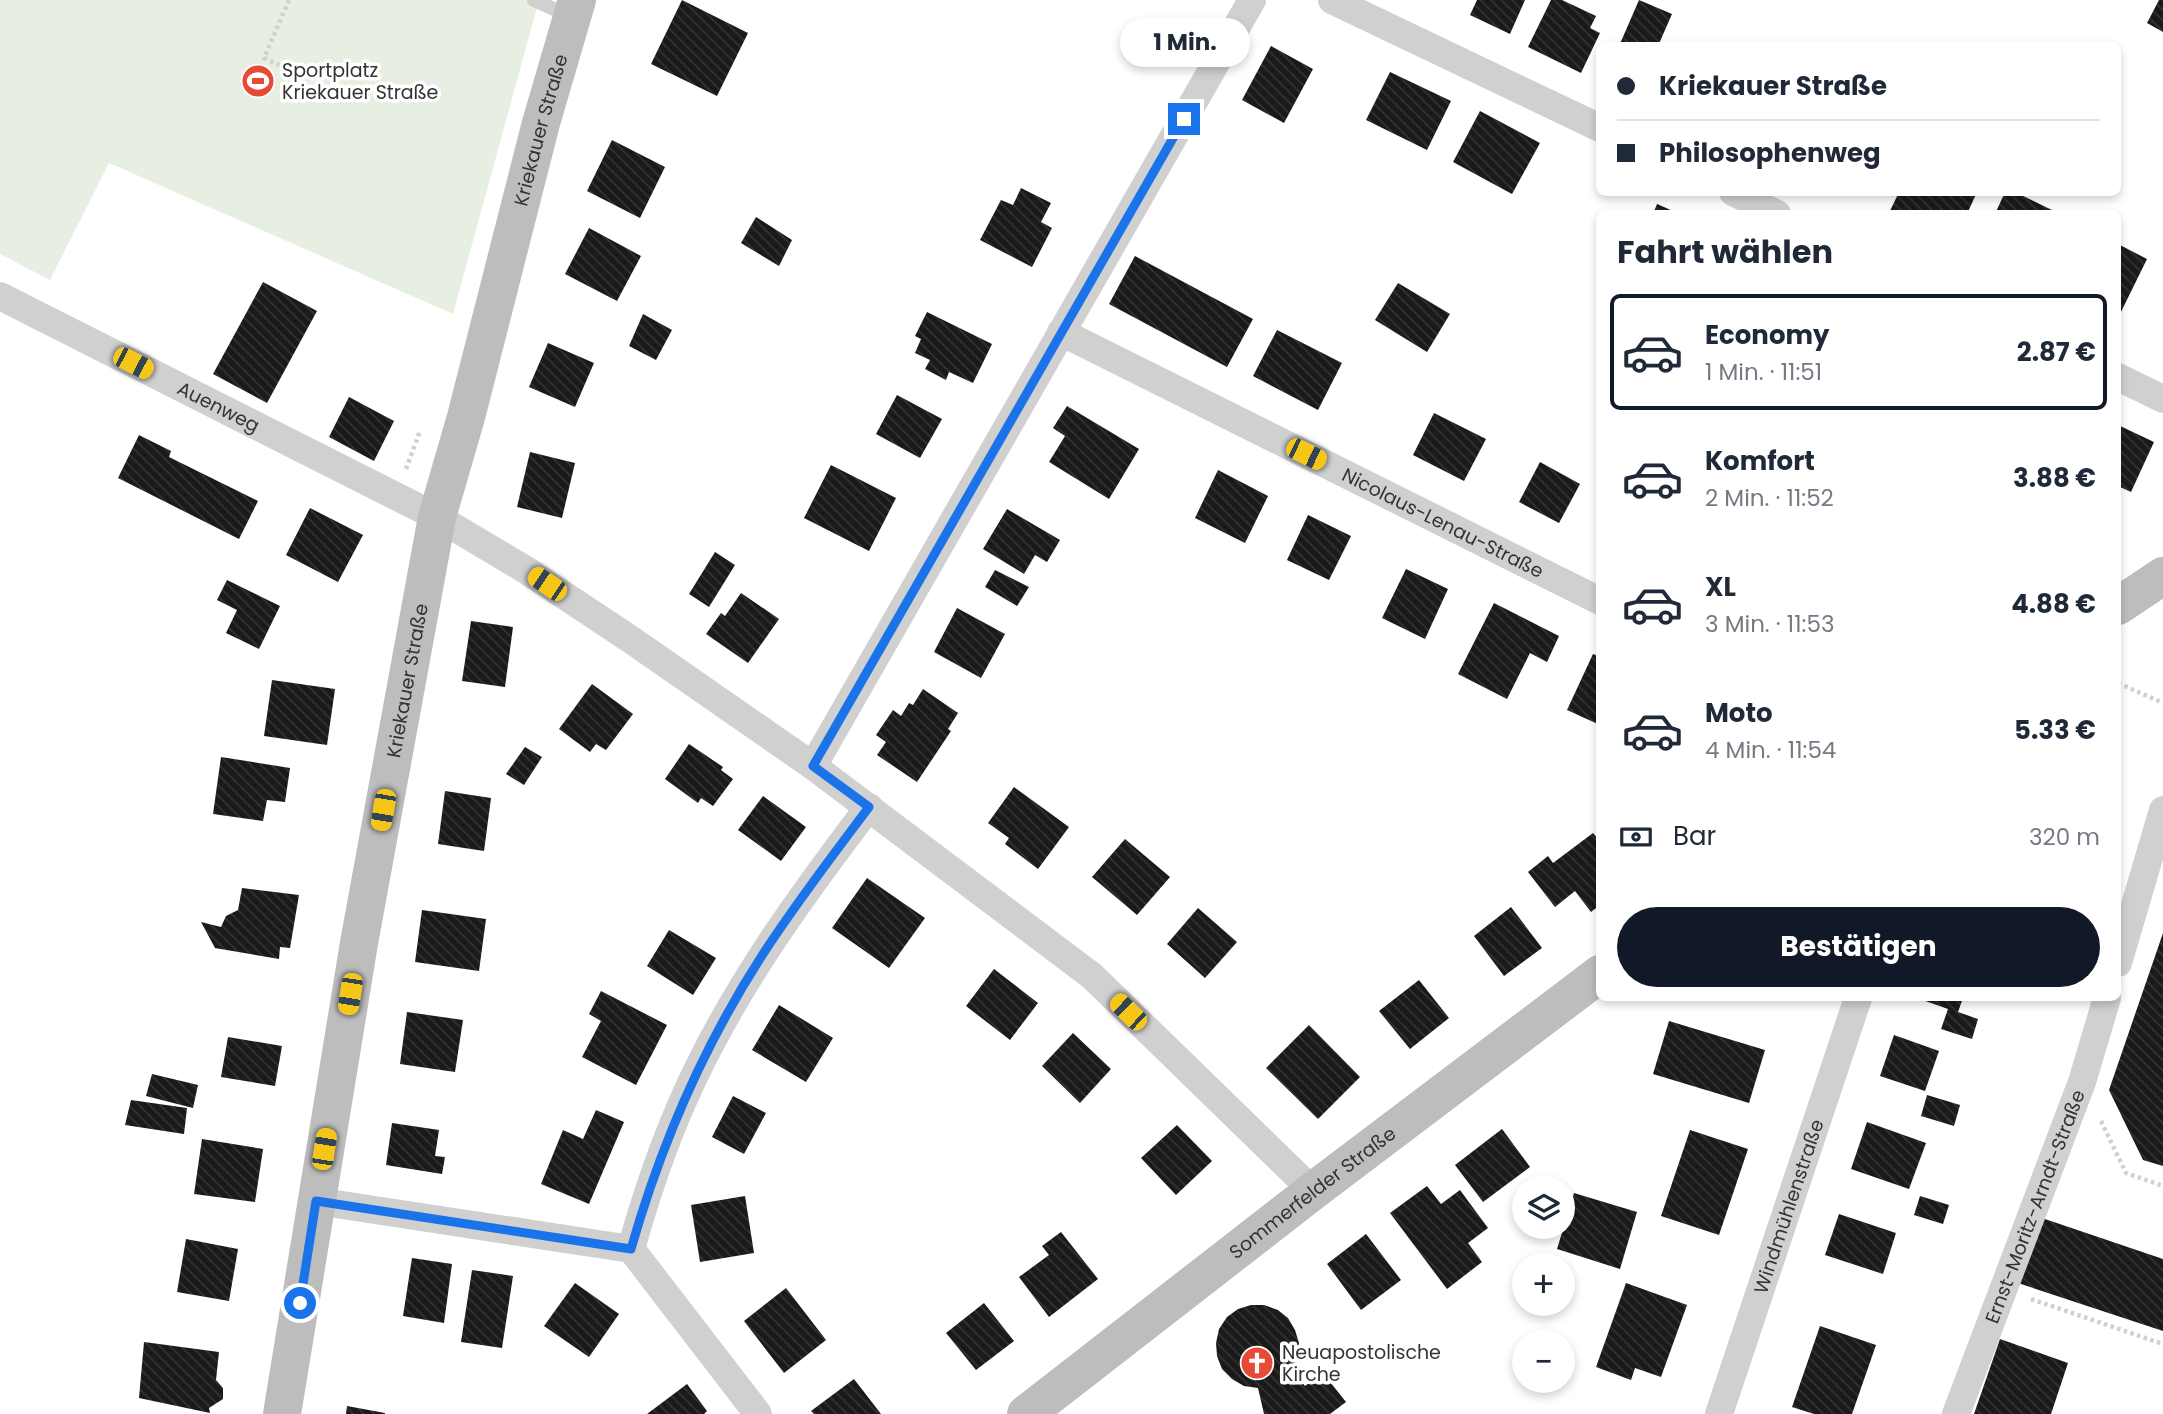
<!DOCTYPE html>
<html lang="de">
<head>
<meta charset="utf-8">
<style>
  body { margin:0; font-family:Poppins,sans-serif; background:#f2f2f3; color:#1f2937; height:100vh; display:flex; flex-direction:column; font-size:26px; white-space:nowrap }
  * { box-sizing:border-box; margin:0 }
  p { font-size:23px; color:#747a83 }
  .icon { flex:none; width:38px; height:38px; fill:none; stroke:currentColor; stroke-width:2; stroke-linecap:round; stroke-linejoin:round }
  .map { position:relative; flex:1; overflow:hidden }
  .side { position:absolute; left:1596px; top:210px; width:525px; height:791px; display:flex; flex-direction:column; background:#fff; border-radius:10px; box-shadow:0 4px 10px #0003 }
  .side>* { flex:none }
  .hud { position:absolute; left:1596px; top:42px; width:525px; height:154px; border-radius:10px; box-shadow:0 4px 10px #0003; display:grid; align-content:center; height:154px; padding:0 21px; background:#fff }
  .controls { position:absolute; left:1512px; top:1176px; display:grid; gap:14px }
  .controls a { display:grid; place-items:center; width:63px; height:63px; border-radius:50%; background:#fff; box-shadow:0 4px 10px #0003; font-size:35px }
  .end { position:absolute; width:32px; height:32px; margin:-16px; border:9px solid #1a73e8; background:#fff; box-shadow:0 0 0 4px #fff }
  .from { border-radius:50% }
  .bubble { position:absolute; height:49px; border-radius:24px; background:#fff; box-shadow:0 4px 10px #0003; font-size:23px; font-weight:700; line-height:49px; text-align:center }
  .car { position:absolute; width:21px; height:42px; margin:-21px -10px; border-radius:9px; box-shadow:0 0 5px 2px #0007; background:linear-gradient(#f5c518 24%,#345 0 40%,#f5c518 0 76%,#345 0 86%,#f5c518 0) }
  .hud b { display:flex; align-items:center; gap:24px; height:66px; font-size:26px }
  .hud b+b { border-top:2px solid #e0e1e3 }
  .hud i { width:18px; height:18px; background:#1f2937 }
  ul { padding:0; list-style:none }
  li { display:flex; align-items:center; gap:21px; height:116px; margin:0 14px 10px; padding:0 7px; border:4px solid transparent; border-radius:10px }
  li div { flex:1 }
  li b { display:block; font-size:26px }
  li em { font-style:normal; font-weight:700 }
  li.active { border-color:#111827 }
  li>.icon { width:63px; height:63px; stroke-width:1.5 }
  h2 { padding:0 21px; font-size:32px; line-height:84px }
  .pay { display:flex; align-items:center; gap:18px; height:77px; padding:0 21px; font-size:26px }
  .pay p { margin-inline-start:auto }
  .button { display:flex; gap:14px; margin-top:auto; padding:14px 21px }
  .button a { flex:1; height:80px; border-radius:42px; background:#111827; color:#fff; font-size:28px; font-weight:700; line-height:80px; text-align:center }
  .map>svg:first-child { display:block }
</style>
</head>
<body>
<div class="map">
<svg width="2163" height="1414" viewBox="0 0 2163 1414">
  <defs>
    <pattern id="building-back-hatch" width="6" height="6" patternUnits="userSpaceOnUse" patternTransform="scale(1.75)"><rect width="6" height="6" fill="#1a1a1a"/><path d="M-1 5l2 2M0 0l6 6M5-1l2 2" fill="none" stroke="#333"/></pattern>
  </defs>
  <rect width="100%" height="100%" fill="#fff"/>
  <path fill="#e6efe1" d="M0 0H539L453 314 109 163 50 280 0 254Z"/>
  <path fill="url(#building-back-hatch)" d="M682 0 748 33 717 96 651 64Z
    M1477 0H1525L1510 34 1470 15Z
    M1551 0H1562L1596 16 1590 28 1600 33 1581 73 1528 47Z
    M1639 0 1672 14 1658 46H1619Z
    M2159 0H2163V32L2147 23Z
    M1271 46 1313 69 1284 123 1242 100Z
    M1390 72 1451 101 1427 150 1366 120Z
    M1480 111 1540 143 1512 194 1453 162Z
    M612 140 665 167 640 218 587 191Z
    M1021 188 1051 203 1041 222 1052 228 1032 267 980 240 1001 200 1013 205Z
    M1899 192H1977L1967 214H1891L1889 213Z
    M2005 192H2015L2060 214H1995Z
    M1657 204 1680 214H1653Z
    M756 217 792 240 779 266 741 243Z
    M589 228 641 256 617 301 565 274Z
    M2118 244 2147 259 2118 318Z
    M1135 256 1253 319 1227 367 1109 304Z
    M263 282 317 311 267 403 213 374Z
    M1398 283 1450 314 1427 352 1375 320Z
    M927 312 992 344 973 383 949 372 946 380 925 369 930 360 915 353 921 339 915 336Z
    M643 314 672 330 656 360 629 346Z
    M1277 330 1342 363 1318 410 1253 376Z
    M548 343 594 363 575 407 529 387Z
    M897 395 942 419 920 458 876 434Z
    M349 397 394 421 374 461 329 437Z
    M1067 406 1139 449 1109 499 1049 462 1065 436 1053 428Z
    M1434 413 1486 439 1464 481 1413 455Z
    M2118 425 2154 442 2131 492 2118 486Z
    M139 435 171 451 169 457 258 501 239 539 118 478Z
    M530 452 575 463 562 518 517 507Z
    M1540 462 1580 484 1559 523 1519 502Z
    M831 465 896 498 869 551 804 518Z
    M1218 470 1268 496 1245 543 1195 518Z
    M310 508 363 535 338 582 286 555Z
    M1007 509 1060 540 1047 562 1035 555 1024 574 983 549Z
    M1308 515 1351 536 1329 580 1287 560Z
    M715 552 735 565 709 607 689 594Z
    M1406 569 1448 589 1425 639 1382 618Z
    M995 570 1029 587 1017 606 985 587Z
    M227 580 280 606 259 649 226 633 237 610 217 600Z
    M741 593 779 619 748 663 706 634 721 613 725 616Z
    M1494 603 1559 636 1547 662 1530 653 1507 699 1458 674Z
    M957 608 1005 634 981 678 934 652Z
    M471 621 513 627 505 687 462 681Z
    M1593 654 1600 657V725L1567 710Z
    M272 680 335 689 327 745 264 736Z
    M592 684 633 714 606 750 596 744 590 752 559 729Z
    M923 689 958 713 948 729 951 731 917 782 877 755 886 742 876 735 893 710 901 716 909 703 913 705Z
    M689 744 723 767 721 770 733 779 713 806 701 798 698 803 665 779Z
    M525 747 542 757 524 785 506 774Z
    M221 757 290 768 285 802 267 800 263 821 213 814Z
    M1014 787 1069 827 1038 869 1005 844 1009 838 988 823Z
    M445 791 491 798 484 851 438 844Z
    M763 796 806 827 781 861 738 830Z
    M1593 833 1600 841V905L1591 912 1575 891 1555 907 1528 872 1548 856 1553 863Z
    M1125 839 1170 877 1137 915 1092 877Z
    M867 878 925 918 889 968 832 928Z
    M242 888 299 895 290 948 280 947 279 959 215 948 201 922 221 927 226 916 238 910Z
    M1511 907 1542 948 1504 976 1474 936Z
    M1198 908 1237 942 1205 978 1167 944Z
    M422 910 486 919 479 971 415 962Z
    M669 930 716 958 693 995 647 966Z
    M2163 933V1166L2143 1160 2109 1090Z
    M994 969 1038 1003 1010 1040 966 1006Z
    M1419 980 1449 1018 1410 1049 1379 1011Z
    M601 991 667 1025 636 1085 582 1057 601 1021 589 1014Z
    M1917 998H1963L1958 1012 1978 1019 1972 1039 1941 1029 1948 1009Z
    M779 1005 833 1038 806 1082 752 1050Z
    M407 1012 463 1020 455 1072 400 1064Z
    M1669 1021 1765 1050 1749 1103 1653 1074Z
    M1309 1025 1360 1077 1318 1119 1266 1068Z
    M1073 1033 1111 1069 1080 1103 1042 1066Z
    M1894 1035 1939 1051 1925 1091 1880 1076Z
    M228 1037 282 1046 275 1086 221 1077Z
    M152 1074 198 1085 193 1108 146 1096Z
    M1927 1095 1960 1105 1954 1126 1921 1116Z
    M733 1096 766 1113 744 1154 712 1137Z
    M131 1100 187 1108 184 1134 125 1125Z
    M596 1110 624 1122 589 1204 541 1184 563 1130 583 1139Z
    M1867 1122 1926 1143 1909 1189 1851 1169Z
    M392 1123 439 1130 435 1156 445 1157 442 1174 386 1165Z
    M1177 1125 1212 1161 1176 1195 1141 1158Z
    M1502 1129 1530 1167 1483 1202 1455 1165Z
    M1690 1130 1748 1149 1719 1235 1661 1216Z
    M202 1139 263 1149 255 1202 194 1194Z
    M1427 1186 1441 1204 1460 1190 1488 1228 1468 1243 1482 1262 1447 1289 1390 1213Z
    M1574 1193 1637 1212 1620 1269 1557 1249Z
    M745 1196 754 1253 700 1262 691 1205Z
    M1920 1196 1949 1205 1943 1224 1914 1215Z
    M1839 1214 1896 1233 1883 1274 1825 1255Z
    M2042 1218 2163 1259V1331L2018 1283Z
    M1061 1232 1098 1279 1049 1317 1019 1277 1049 1255 1042 1246Z
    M1366 1234 1401 1280 1361 1310 1327 1264Z
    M186 1239 238 1249 229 1301 177 1292Z
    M412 1258 452 1264 444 1323 403 1316Z
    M472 1270 513 1276 502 1348 461 1342Z
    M575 1283 619 1314 589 1357 544 1326Z
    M1626 1283 1687 1305 1661 1377 1635 1368 1631 1380 1596 1367Z
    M786 1288 826 1340 784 1373 744 1321Z
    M984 1303 1014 1341 976 1370 946 1333Z
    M1251 1305H1264L1278 1310 1288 1318 1295 1330 1299 1343 1297 1357 1292 1369 1305 1386 1323 1373 1346 1402 1330 1414H1264L1258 1388 1244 1386 1232 1379 1222 1369 1217 1356 1216 1343 1219 1329 1227 1317 1238 1309Z
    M1820 1326 1876 1345 1852 1414H1814L1792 1407Z
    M2000 1339 2068 1363 2051 1414H1974Z
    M144 1342 219 1352 216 1380 223 1388V1399L209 1408 210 1413 139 1398Z
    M854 1379 881 1414H814L811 1411Z
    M687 1384 707 1411 704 1414H647Z
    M347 1406 385 1413V1414H346Z"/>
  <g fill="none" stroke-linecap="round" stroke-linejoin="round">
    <path stroke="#d0d0d0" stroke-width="4.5" stroke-dasharray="3.5 3.5" stroke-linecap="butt" d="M289 0 264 58 290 70
      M406 469 420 431
      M2118 683 2163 703
      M2101 1121 2126 1173 2163 1186
      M2031 1299 2163 1344"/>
    <path stroke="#d0d0d0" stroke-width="14" d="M534 0 571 17"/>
    <g stroke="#d0d0d0" stroke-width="28">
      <path d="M1332 0 1600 128"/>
      <path d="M1733 192 1777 214"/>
      <path id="s1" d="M0 296 437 517 526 570 630 639 813 766 1092 976 1313 1191"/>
      <path id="s2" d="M1061 332 1600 601"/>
      <path d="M2118 377 2163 399"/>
      <path d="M813 766 1252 0"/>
      <path d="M2118 963 2163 810"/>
      <path d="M316 1201 631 1249 758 1414"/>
      <path d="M631 1249C645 1199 661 1151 682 1103 729 995 798 900 869 807"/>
      <path id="s3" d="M1719 1414 1858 998"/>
      <path id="s4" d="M1956 1414 2082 1082 2107 998"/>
    </g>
    <g stroke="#bdbdbd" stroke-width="38">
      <path d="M2118 606 2163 576"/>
      <path id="s5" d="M282 1414 359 943 437 517 466 417 541 123 577 0"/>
      <path id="s6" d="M1026 1414 1313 1191 1600 974"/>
    </g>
  </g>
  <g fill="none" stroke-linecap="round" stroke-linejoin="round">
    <path stroke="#1a73e8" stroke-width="9" d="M300 1303 316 1201 631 1249C661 1144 704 1045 763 954 796 903 833 855 869 807L813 766 1184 119"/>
  </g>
  <defs>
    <symbol id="stadium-disc" viewBox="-11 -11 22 22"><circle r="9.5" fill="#e74a37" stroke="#fff"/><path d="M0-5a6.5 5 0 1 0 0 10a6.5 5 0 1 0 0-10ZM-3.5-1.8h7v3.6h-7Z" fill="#fff"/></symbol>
    <symbol id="church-disc" viewBox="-11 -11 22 22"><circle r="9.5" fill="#e74a37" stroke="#fff"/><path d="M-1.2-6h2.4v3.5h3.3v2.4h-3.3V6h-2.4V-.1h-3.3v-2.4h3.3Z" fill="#fff"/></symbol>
  </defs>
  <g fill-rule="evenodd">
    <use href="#stadium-disc" x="239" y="62" width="38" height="38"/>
    <use href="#church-disc" x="1238" y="1344" width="38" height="38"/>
  </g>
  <g text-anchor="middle" stroke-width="7" stroke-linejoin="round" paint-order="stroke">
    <g font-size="19" fill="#333" stroke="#fff" text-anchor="start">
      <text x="282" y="77">Sportplatz<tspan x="282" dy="22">Kriekauer Straße</tspan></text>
      <text x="1282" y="1359">Neuapostolische<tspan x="1282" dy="22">Kirche</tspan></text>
    </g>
    <g font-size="19" fill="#333" stroke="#fff">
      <text dy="7" stroke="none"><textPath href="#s5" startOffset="1311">Kriekauer Straße</textPath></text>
      <text dy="7" stroke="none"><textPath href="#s1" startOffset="245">Auenweg</textPath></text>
      <text dy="7" stroke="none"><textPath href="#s2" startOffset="427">Nicolaus-Lenau-Straße</textPath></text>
      <text dy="7" stroke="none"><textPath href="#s5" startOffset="744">Kriekauer Straße</textPath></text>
      <text dy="7" stroke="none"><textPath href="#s6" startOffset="362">Sommerfelder Straße</textPath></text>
      <text dy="7" stroke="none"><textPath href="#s3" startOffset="219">Windmühlenstraße</textPath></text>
      <text dy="7" stroke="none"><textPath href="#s4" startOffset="222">Ernst-Moritz-Arndt-Straße</textPath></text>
    </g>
  </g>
</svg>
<div class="controls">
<a><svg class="icon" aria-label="layers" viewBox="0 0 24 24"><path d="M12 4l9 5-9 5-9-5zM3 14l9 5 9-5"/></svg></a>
<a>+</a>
<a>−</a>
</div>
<i class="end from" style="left:300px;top:1303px"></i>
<i class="end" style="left:1184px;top:119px"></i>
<div class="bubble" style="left:1120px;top:18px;width:130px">1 Min.</div>
<i class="car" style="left:133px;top:363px;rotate:117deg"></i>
<i class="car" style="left:1306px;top:454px;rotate:116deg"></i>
<i class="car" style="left:547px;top:584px;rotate:304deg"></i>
<i class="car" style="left:383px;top:810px;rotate:190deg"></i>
<i class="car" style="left:350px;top:994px;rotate:189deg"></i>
<i class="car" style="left:1128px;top:1012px;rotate:314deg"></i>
<i class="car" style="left:324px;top:1149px;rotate:9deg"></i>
<div class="hud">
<b><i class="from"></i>Kriekauer Straße</b>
<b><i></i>Philosophenweg</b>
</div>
<section class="side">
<h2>Fahrt wählen</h2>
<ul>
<li class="active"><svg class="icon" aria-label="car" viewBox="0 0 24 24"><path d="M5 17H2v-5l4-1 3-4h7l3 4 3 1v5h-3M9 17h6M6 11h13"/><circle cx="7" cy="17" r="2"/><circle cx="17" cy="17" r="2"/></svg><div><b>Economy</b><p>1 Min. · 11:51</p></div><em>2.87 €</em></li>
<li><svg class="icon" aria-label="car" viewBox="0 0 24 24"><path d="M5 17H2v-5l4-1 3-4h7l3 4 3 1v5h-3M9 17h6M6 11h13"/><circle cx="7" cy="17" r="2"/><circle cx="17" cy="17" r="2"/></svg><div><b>Komfort</b><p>2 Min. · 11:52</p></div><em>3.88 €</em></li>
<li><svg class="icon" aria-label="car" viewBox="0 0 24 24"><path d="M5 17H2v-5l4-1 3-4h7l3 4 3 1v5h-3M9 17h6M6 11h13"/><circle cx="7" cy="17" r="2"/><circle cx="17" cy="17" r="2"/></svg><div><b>XL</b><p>3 Min. · 11:53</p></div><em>4.88 €</em></li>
<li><svg class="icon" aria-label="car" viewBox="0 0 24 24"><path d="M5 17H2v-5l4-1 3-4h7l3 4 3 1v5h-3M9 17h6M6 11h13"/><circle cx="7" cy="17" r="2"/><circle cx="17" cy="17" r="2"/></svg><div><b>Moto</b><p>4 Min. · 11:54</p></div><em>5.33 €</em></li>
</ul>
<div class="pay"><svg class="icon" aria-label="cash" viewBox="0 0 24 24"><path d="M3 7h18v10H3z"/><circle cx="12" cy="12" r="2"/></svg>Bar<p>320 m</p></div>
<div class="button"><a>Bestätigen</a></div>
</section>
</div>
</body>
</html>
